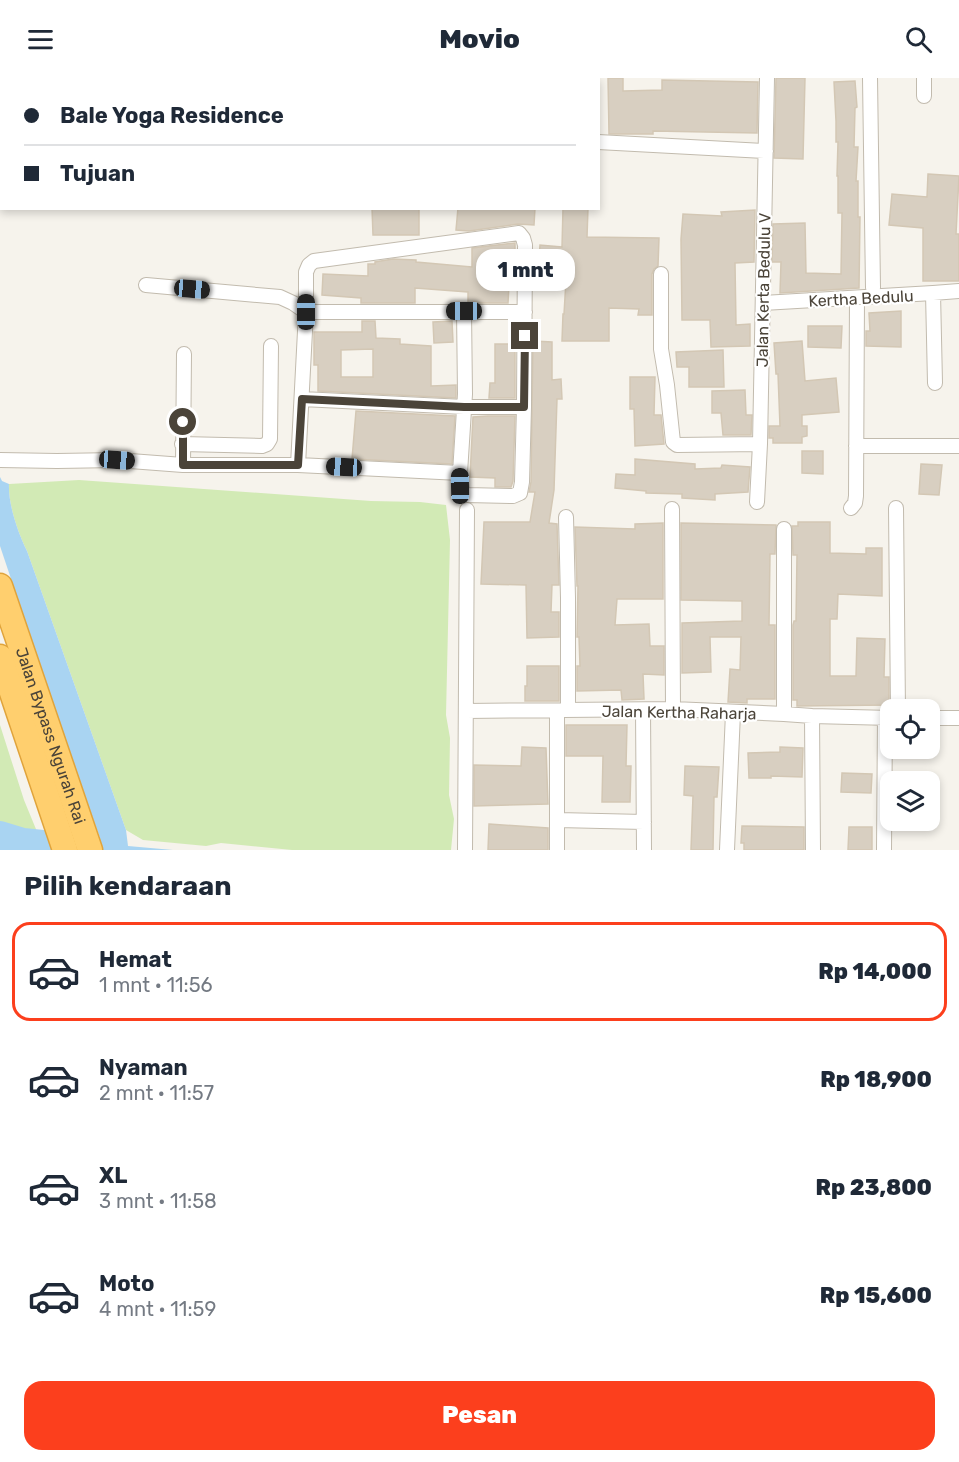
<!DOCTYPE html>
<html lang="id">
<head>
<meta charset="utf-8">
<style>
  body { margin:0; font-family:Rubik,sans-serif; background:#f6f6f7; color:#1f2937; height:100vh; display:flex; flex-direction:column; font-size:22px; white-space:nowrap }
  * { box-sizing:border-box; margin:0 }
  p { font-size:20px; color:#747a83 }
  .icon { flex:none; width:33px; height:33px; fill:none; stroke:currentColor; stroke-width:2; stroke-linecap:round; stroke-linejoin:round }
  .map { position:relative; height:772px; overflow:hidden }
  .details { display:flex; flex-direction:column; background:#fff; flex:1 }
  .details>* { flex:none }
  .top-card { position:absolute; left:0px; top:0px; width:600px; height:132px; box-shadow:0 3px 9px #0003; display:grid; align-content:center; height:132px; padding:0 24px; background:#fff }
  .tools { position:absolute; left:880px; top:621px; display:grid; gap:12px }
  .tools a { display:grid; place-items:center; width:60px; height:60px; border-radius:12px; background:#fff; box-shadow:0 3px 9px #0003; font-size:30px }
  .end { position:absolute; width:27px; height:27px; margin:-14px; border:8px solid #4b4439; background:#fff; box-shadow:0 0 0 3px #fff }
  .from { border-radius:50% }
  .bubble { position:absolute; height:42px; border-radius:18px; background:#fff; box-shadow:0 3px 9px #0003; font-size:20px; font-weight:800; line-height:42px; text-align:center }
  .car { position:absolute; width:18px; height:36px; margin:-18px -9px; border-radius:8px; box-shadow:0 0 4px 2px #0007; background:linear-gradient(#222 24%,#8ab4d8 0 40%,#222 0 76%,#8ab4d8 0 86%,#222 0) }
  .top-card b { display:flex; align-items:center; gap:21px; height:57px; font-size:22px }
  .top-card b+b { border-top:2px solid #e0e1e3 }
  .top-card i { width:15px; height:15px; background:#1f2937 }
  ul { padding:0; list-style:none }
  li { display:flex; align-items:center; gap:18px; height:99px; margin:0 12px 9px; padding:0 12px; border:3px solid transparent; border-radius:18px }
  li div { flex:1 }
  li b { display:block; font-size:22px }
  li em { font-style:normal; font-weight:800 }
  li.on { border-color:#fc3f1d }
  li>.icon { width:54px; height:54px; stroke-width:1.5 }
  h2 { padding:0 24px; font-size:27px; line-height:72px }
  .button { display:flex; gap:12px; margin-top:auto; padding:12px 24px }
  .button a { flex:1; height:69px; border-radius:18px; background:#fc3f1d; color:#fff; font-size:24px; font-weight:800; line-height:69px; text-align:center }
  header { display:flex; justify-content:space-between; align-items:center; height:78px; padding:0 24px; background:#fff; font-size:27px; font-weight:800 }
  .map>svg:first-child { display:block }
</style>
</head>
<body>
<header><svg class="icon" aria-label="menu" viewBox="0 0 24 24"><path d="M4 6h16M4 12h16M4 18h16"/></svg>Movio<svg class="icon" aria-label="search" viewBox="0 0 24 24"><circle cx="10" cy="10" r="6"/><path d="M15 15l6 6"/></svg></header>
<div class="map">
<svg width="959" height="772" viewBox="0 0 959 772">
  <rect width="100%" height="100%" fill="#f6f3ec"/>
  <path fill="#d2eab5" d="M79 402 371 423 420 424 446 427 450 462 446 637 450 660 449 717 454 741 451 772H292L221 765 206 768 143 762 126 752 27 473C18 455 8 426 9 406Z
    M0 647 24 722 38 756 32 761 25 760 0 749Z"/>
  <path fill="#a9d4f2" d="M0 399 2 403 9 406C8 426 18 455 27 473L126 752 128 768 173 772H103L100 760 69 674 0 468Z
    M0 749 25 760 32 761 38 756 42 772H0Z"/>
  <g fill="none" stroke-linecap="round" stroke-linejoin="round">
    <path stroke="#a9d4f2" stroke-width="30" d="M0 758 23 765 91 772"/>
  </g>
  <path fill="#d8cfc1" stroke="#d3c7b4" stroke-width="1.5" fill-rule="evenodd" d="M608 0H623V13L662 12V2L758 4 757 55 653 53V56H609Z
    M776 0H805L803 81 774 80Z
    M855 3 857 29 855 30 854 69H858L856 103H858V139H860L859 210 780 215 781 184H772L773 146 805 145 806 195 841 196 842 135H838V98H837L838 64H836V43L834 4Z
    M928 96 959 98 956 156H959V203H923V150L889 147 892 116 927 119Z
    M372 130H419V157H373Z
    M458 130H535L534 147 518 146 469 153 456 152Z
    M563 130H588L587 159 659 160 658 188 654 191 652 196V237H638L639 231 609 230V263H562L563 236H564L566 202H563L564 183 539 181 540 167 562 169Z
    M755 132 754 184 735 185 736 247 750 246V268L711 269 710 242H682L681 161 683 136 722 138 721 134Z
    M515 165V189H510L508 225H468V214L415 210V225H361V220L322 217 323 196 368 198V186H375V184L393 181 416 182V184L472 189V170Z
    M901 233V269L866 268V253H870L869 235Z
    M362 243H375L376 260 400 261V266L431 268V308L456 307V320L318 313V287H314V254H362ZM373 271V299H341V272Z
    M452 243 453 264 434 265 433 244Z
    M808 248H842L841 270 808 269Z
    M533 263 552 264V302L561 301 562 321H557L554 412 549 445 557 446 559 507H552L551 534H559V559L527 560 526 507 481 506 484 444H530L535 414H529L531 404Z
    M802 263 805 303 836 300 839 334 802 337V348H807V358L802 359V365H773V360H769V348H780L778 296H776L774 265Z
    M495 266H515V320H489L490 305H495Z
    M723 272 724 309H689V289H677L676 274Z
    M630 299H655L654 337H661L664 366 635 368 634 331H630Z
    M745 312 746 337H752L751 357H723L721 335H712V313Z
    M356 333 455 338 452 386 352 381Z
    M488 338H515L513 403 511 409H495V400L470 399 473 339Z
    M802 373H823V396L802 395Z
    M635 381 695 386V391L721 390 722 387 750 389 748 414 715 416V422L682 420V416L646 415V413L615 410 616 396 635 397Z
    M921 386 942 387 939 417 919 416Z
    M798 444H830V475L866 476V470H882V518L838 516 837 541H830V598H856L857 560 885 561 884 599H889V627L797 628V622H793V547L794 543H796L797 477H793L792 448H798Z
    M663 445V521H617L615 547 649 546 650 568H664V597L643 596 644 621 622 622 621 612 577 613V588H580L579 559H577L578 508H577L575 449 635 451V446Z
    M681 445 776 447 775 476H770L769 547H775V621H747V625L728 624 730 591 740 592 741 559H710L711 594 682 595V545L742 543V523L681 522Z
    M527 588H559V623H525V608H527Z
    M566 647H627L626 688H631L630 724H602L603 678H566Z
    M522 669 546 670 548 726 474 728V687L521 688Z
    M780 669 803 670 802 699 771 698V700H749L748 675 780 674Z
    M685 688 719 689 717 719H714L713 772H691L693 718 684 717Z
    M842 695 872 696 871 715 841 714Z
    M489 746 548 750V772H488Z
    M742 748 804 749V772H744V765H741Z
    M849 749H872V772H848Z"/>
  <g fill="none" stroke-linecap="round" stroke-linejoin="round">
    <defs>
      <path id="street" d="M870 0 873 210
        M924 0V18
        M598 64 766 73
        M0 112H2
        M661 196V271L667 307 673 364 677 367 760 366
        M146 207 280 219 293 225 306 234H525
        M933 215 935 305
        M763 225 933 215 959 213
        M302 321 464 329H524
        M182 366 262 368 267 366 270 361 271 268
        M856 368H958
        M0 382 57 383 117 382 183 387H298L460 395
        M183 387 184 276
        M298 387 306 234V194L309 187 314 183 519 155 523 160 525 167 524 329 522 404 520 415 513 418 467 417 462 414 460 395 465 316 464 233
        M757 424 760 366 767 0
        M851 430 855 425 856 418 857 220
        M896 430 898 632
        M672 431 673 631
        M566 439 568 520V632
        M643 632 644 772
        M466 633 673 631 784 636 812 638 891 640
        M557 633V772
        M784 636V451
        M812 638 813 772
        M930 640H959
        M558 742 644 744
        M465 772 467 432
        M727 772 733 635
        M884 772 885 640"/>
      <g id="highway">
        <path id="s1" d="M0 508 90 772"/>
        <path d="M0 579 65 772"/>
      </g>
    </defs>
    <use href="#street" stroke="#c2bbae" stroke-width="16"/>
    <use href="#highway" stroke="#e0a43c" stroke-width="27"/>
    <use href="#street" stroke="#fff" stroke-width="14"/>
    <use href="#highway" stroke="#ffcf6e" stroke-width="24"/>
  </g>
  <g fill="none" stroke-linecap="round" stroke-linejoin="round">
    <path stroke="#4b4439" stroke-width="8" d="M183 344V387H298L302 321 464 329H524L525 258"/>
  </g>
  <g text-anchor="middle" stroke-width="4.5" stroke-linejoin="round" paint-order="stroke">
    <g font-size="16" fill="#4b4439" stroke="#fff">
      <text transform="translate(763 212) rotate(-89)" y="6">Jalan Kerta Bedulu V</text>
      <text transform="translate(861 220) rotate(-3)" y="6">Kertha Bedulu</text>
      <text transform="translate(679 634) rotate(1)" y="6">Jalan Kertha Raharja</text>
      <text dy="6" stroke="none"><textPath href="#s1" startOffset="158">Jalan Bypass Ngurah Rai</textPath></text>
    </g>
  </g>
</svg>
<div class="tools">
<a><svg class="icon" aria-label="locate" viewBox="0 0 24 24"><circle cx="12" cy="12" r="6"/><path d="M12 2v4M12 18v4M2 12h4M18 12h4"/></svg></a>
<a><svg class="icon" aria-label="layers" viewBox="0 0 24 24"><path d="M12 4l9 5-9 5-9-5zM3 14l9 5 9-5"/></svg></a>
</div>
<i class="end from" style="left:183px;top:344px"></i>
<i class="end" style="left:525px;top:258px"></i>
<div class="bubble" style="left:476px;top:171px;width:99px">1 mnt</div>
<i class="car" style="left:192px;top:211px;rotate:95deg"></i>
<i class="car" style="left:464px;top:233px;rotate:270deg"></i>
<i class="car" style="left:306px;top:234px;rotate:0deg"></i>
<i class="car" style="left:117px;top:382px;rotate:94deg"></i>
<i class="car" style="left:344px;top:389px;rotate:273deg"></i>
<i class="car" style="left:460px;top:408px;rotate:359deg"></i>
<div class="top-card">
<b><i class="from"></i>Bale Yoga Residence</b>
<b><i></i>Tujuan</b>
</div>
</div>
<section class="details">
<h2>Pilih kendaraan</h2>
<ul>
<li class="on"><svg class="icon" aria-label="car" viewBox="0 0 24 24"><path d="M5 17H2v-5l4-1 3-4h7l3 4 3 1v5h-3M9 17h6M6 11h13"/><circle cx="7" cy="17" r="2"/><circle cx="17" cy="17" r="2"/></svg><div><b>Hemat</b><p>1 mnt · 11:56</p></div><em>Rp 14,000</em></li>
<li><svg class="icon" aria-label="car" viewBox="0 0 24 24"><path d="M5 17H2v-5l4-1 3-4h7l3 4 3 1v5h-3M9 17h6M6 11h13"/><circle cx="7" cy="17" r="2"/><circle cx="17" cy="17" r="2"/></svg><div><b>Nyaman</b><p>2 mnt · 11:57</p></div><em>Rp 18,900</em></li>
<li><svg class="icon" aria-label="car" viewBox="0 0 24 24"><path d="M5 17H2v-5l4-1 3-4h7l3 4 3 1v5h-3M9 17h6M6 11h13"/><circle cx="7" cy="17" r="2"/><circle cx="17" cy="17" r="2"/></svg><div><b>XL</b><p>3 mnt · 11:58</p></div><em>Rp 23,800</em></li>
<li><svg class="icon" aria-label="car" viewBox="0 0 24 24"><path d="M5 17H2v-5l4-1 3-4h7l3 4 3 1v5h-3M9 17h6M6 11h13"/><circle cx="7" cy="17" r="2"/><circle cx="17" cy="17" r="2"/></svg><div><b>Moto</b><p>4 mnt · 11:59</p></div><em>Rp 15,600</em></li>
</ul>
<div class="button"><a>Pesan</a></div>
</section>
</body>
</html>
